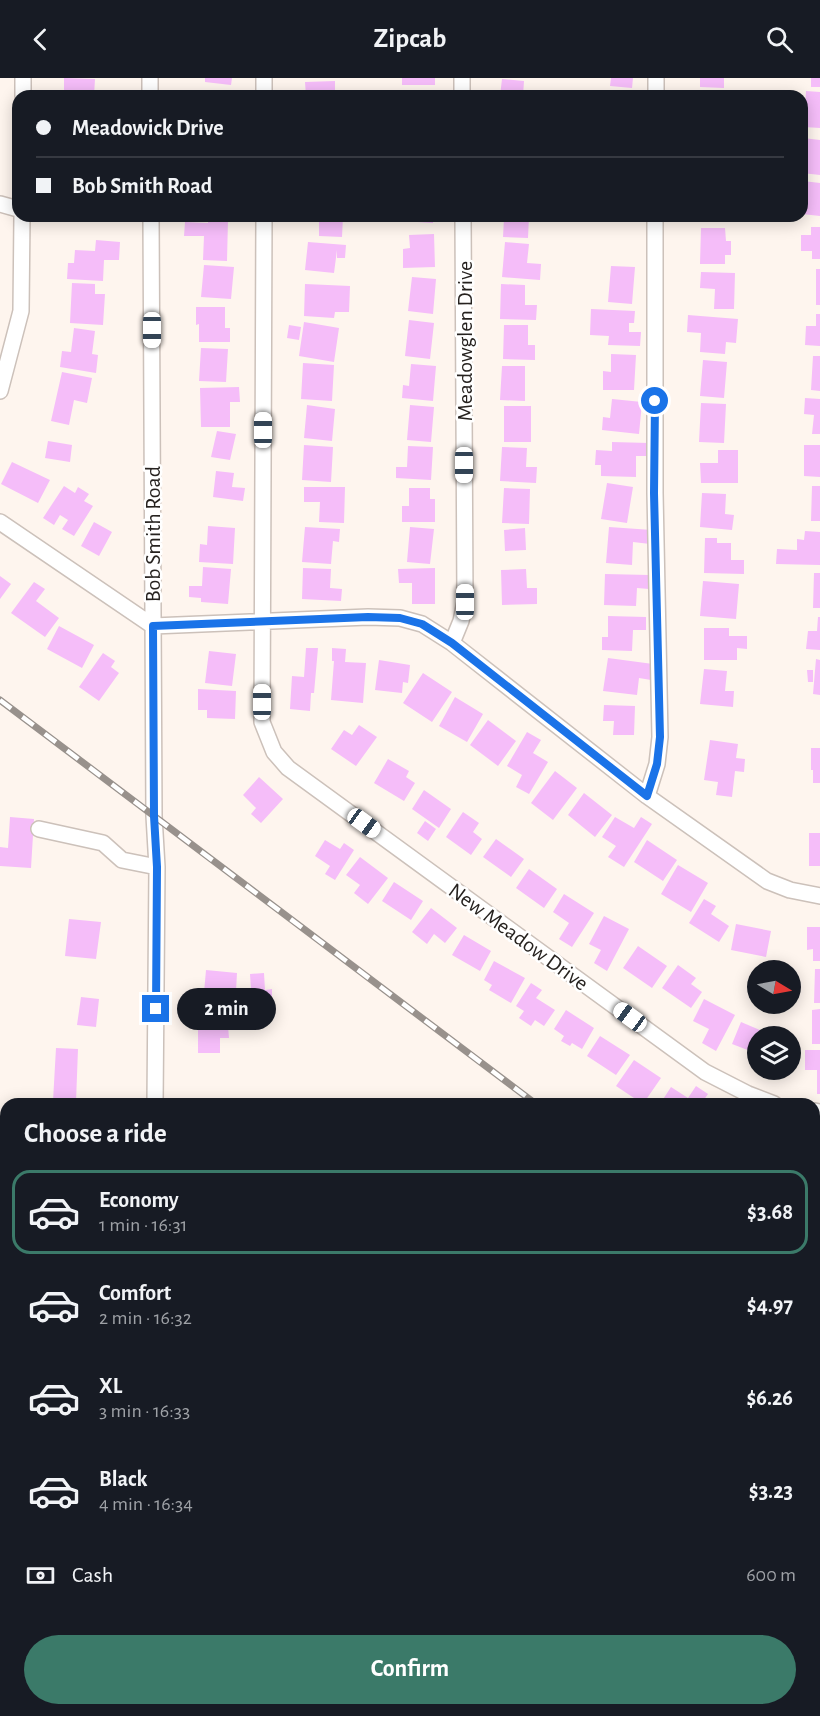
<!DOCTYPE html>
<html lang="en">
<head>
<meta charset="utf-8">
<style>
  body { margin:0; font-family:"Alegreya Sans",sans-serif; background:#242831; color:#f1f3f6; height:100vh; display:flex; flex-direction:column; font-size:22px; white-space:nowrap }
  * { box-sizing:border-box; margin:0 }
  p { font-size:20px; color:#9ea1a6 }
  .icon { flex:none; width:33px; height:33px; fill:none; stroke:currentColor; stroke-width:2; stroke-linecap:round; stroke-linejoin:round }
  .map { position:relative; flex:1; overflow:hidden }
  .side { position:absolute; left:0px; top:1020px; width:820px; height:618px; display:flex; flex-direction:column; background:#171b24; border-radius:18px 18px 0 0; box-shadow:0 3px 15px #0003 }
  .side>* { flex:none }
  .banner { position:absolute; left:12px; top:12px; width:796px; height:132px; border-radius:18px; box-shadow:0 3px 15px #0003; display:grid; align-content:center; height:132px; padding:0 24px; background:#171b24 }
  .needle { width:39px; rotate:100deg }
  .buttons { position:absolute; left:747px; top:882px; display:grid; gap:12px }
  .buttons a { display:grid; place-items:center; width:54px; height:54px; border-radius:50%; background:#171b24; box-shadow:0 3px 15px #0003; font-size:30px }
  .end { position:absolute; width:27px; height:27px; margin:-14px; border:8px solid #1a73e8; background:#fff; box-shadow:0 0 0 3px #fff }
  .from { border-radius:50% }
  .bubble { position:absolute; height:42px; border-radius:21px; background:#171b24; box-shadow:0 3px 15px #0003; font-size:20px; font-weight:700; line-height:42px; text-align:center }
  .car { position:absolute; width:18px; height:36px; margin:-18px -9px; border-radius:8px; box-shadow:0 0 4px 2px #0007; background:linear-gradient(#fff 24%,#345 0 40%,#fff 0 76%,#345 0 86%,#fff 0) }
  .banner b { display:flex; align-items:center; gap:21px; height:57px; font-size:22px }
  .banner b+b { border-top:2px solid #363941 }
  .banner i { width:15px; height:15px; background:#f1f3f6 }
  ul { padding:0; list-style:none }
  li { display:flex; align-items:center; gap:18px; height:84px; margin:0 12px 9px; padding:0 12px; border:3px solid transparent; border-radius:18px }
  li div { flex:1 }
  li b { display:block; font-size:22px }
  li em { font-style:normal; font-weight:700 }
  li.active { border-color:#3b7a69 }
  li>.icon { width:54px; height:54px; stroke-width:1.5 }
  h2 { padding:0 24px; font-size:27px; line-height:72px }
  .pay { display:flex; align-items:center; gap:15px; height:66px; padding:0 24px; font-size:22px }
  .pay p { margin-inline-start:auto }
  .button { display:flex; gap:12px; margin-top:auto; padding:12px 24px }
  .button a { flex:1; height:69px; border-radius:36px; background:#3b7a69; color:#fff; font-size:24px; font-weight:700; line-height:69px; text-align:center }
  header { display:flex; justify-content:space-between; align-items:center; height:78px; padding:0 24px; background:#171b24; font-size:27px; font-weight:700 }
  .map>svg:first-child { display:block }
</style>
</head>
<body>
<header><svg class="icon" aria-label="back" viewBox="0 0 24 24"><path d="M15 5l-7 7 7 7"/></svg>Zipcab<svg class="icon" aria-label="search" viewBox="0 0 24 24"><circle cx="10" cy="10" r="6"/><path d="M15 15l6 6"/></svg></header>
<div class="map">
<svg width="820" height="1638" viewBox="0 0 820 1638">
  <rect width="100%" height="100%" fill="#fef5ee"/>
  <path fill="#f5bdf9" d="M64 0 95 1 94 18H64Z
    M205 0H232L231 7 205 4Z
    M402 0H435V7H402Z
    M611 0H633L632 10 610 8Z
    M700 0H724V10L700 9Z
    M811 0H820V9H811Z
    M502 1 524 3 523 18H500Z
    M335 3V13H339V18H306L305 4Z
    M806 13 820 14V50L804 49Z
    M803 60 820 62V97L802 95Z
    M803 103 820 105V138L802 136Z
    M208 138H232V142H228L227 183 203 182 204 158H184L185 144 208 145Z
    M319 138H343L342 159 319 158Z
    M403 138H433V145L402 143Z
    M485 138H529L528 160 503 159 504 140H485Z
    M811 149H820V181H812V173H801V157H811Z
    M701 150H725L726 163H731V177H725V186H700Z
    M434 156 435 189 403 190V171L410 170 409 157Z
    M96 162 120 164 119 182H104L103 203 67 201 68 185H74L75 172 95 173Z
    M308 164 346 167 345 180H337V172L334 195 305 192Z
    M505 164 529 166 527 185 541 186 540 202 502 199Z
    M204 187 234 189 231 221 201 219Z
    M611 188 635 189 632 226 608 224Z
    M816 191H820V227H816Z
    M701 194 735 195 734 231H714L715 211 700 210Z
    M412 199 436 201 433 236 408 233Z
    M72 205 95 206V216H105L103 247 70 245Z
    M305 206 350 208 349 234H335L334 240 304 238Z
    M501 206 525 207V227H537L536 242 500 241Z
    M196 229H225V250H230V264H199V246L196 247Z
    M591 231 635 233 634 245H629V254H641L640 268 608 267 609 258 590 257Z
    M816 236H820V268L805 267 806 248H816Z
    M688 237 738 241 736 265 726 264 725 276 700 274 701 255 687 254Z
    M409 242 434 245 430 281 405 278Z
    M304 244 339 250 334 284 299 278Z
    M289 247 301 249 299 262 287 260Z
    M504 247H528V267H535V282L503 281Z
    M74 250 95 253 92 276 98 277 96 295 60 289 62 273 71 274Z
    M201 270 228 271 226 304 199 303Z
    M611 276 636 277 634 312H603V293L611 294Z
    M813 278H820V313L811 312Z
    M703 282 727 284 724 320 700 318Z
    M303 285 334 287 332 323 301 321Z
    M411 286 436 288 433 323 402 320 403 307 409 308Z
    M502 288H525V323L500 322Z
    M62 294 92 300 87 325 74 322 69 347 51 343Z
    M239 309 240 324H230V349H201L200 310Z
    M805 320 820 321V356H812L814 337 804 336Z
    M612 321 642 324 639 356 602 352 603 339 610 340Z
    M701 325 726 326 724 365 699 364Z
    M307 327 335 331 332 363 304 360Z
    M410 327 434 329 431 364 407 362Z
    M504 328H531V364H504Z
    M217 353 236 356 230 382 211 379Z
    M48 363 72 367 70 384 45 380Z
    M612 364 649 365V378H636V399L601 398V387H595L596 372 612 373Z
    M304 367 333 369 331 404 302 402Z
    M804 367H820V399L804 398Z
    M408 368 433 369 431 402 396 400V389H407Z
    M502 369 527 370 526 389H537L536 405 500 403Z
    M718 372H738V405H701L700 385H718Z
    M12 384 50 402 38 425 1 406Z
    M216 393 234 395 232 409 245 410 243 423 213 419Z
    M607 405 633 409 627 445 601 441Z
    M64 408 75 415 78 409 89 416 84 423 93 428 74 458 62 451 68 442 60 437 54 447 43 440Z
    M812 408H820V443H811Z
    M304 409H345L344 445 319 444 320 424H304Z
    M409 410H430V421H435V444H402V428H409Z
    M504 410 530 411 529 446 502 445Z
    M702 415 726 416 725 436 734 437 732 452 700 449Z
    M94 444 112 454 99 478 81 468Z
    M208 448 235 450 233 486 199 484 200 466 207 467Z
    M305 449 340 451 339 464 333 463 331 486 302 484Z
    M410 449 434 451 430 486 407 484Z
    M609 449 652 452 650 466 633 464 632 487 606 485Z
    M525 450 526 472 505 473 504 452Z
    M805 453 820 454V487L776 486 777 471 797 472V461L804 462Z
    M705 460H717V465H731V482H744V496L704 495Z
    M203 489 231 491 228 526 201 524V520L189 519V508H202Z
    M303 490 331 491 330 510 342 511 341 523 302 521Z
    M435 490V526H412V505H399L398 491Z
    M526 491 527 510H537V526L502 527 501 492Z
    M814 495H820V530H813Z
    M605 496 649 497V511L637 510 636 528 604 527Z
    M0 498 11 506 0 521Z
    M703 503 739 506 736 541 700 538Z
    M34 504 45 511 36 523 59 540 45 559 11 535Z
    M608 538 646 539V552H633L632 573 602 572V559H608Z
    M818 539H820V572L806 571 808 553H817Z
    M59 548 94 567 82 590 47 571Z
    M704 550H729V558H747V571L737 570V582H704Z
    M306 570H318L314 615H311L310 633 290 631 292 598 304 599Z
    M332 570 346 571 345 584 366 585 363 625 331 622 334 583H332Z
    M209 573 236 576 232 608 205 605Z
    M103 575 115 583 111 589 119 595 99 623 79 609Z
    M608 580 653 586 651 602 639 600 637 617 603 613Z
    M816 581 820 582V617L813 616Z
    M379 582 410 587 408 605 403 604 402 615 375 612Z
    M704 591 727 593 725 613H734L733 629 700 626Z
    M807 592H813V604H808Z
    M423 595 452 614 432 644 403 625Z
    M198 611 236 613 235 641 207 640V632H198Z
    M455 619 483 636 467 664 439 648Z
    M604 627 635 628 634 657H613L614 643H603Z
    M488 642 516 663 498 688 470 667Z
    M359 647 377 659 356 688 331 671 344 652 352 657Z
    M527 654 541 662 533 675 548 684 529 716 516 709 522 697 507 688Z
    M710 662 738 666 736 680 745 681 744 694 735 693 732 719 716 717 718 704 704 702Z
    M811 670H820V705H813V692H811Z
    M388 681 409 693 406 699 415 705 404 723 374 705Z
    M555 693 577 710 553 742 531 725Z
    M259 699 283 721 261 745 251 736 256 730 243 717Z
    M424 712 451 731 439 750 412 731Z
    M584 715 612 737 595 759 568 737Z
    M463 734 479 745 473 754 482 761 471 777 446 759Z
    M10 739 34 741 31 790 0 788V769L8 770Z
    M615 739 634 750 641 739 652 746 624 789 608 779 616 768 602 759Z
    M425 743 436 751 428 763 417 755Z
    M809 755H820V788H809Z
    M496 761 524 781 511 799 483 779Z
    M325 762 340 771 344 765 354 772 335 802 325 796 330 788 315 778Z
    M647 762 677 782 663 803 634 784Z
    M360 779 388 800 368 826 354 815 360 807 346 797Z
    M678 787 708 805 691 834 661 816Z
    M529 791 557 811 544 830 516 810Z
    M394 804 423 823 411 842 382 823Z
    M564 816 594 835 572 869 559 861 569 845 553 834Z
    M704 821 716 828 711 836 729 848 719 864 689 845Z
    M431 830 457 850 445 865 434 856 427 866 412 854Z
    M604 838 629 851 607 893 594 885 601 872 589 866Z
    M69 841 101 844 96 881 65 878Z
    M736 846 771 853 766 879 731 872Z
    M807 849H820V883H813V871L807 872Z
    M464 857 491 873 480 893 452 877Z
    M638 868 667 888 652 910 623 890Z
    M494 883 525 900 511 925 489 912 492 907 484 902Z
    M678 887 696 900 691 906 702 914 691 930 662 910Z
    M815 891H820V925H814Z
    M206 892 237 895 236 913H228L227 928 203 926Z
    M264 895 265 912 272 911V925L252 926 250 896Z
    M531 905 542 912 536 920 555 932 544 948 535 942 531 948 519 940 524 933 516 928Z
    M81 919 99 921 96 949 77 947Z
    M704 921 735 937 716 973 702 965 709 951 693 943Z
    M820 931V966H812V932Z
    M566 932 594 950 582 971 572 965 570 968 561 963 564 958 554 951Z
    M741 944 772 957V958H758V976L732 966Z
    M198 948H228L229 960H220V975H198Z
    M600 958 630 977 616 997 587 978Z
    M56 970 78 971 76 1024 53 1023Z
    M805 972H820V1016H817V992H805Z
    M634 982 661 1000 643 1026 616 1008Z
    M696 1008 708 1016 701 1026H660L671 1009 688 1020Z
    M815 1052H820V1089L814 1088Z
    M816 1094H820V1129H816Z
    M0 1136H6V1153H0Z"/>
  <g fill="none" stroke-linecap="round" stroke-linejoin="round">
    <defs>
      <path id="minor" d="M150 0V18
        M462 0V18
        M23 18V0
        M264 18V0
        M656 18V0
        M0 126 18 131
        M151 138 154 738 157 789 155 1026
        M264 138 262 644 274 674 288 690 705 994 748 1016 774 1026
        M0 313 21 233 22 138
        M0 444 153 548 368 539 400 540 422 546 452 565 647 718 767 803 790 812 820 818
        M452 565 461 543 465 524 463 138
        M647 718 657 686 660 659 655 415V138
        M39 751 103 765 122 782 157 789
        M814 1033 820 1034
        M0 1575 3 1496
        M814 1612H820
        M231 1632V1638
        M163 1638V1632
        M331 1638V1632
        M436 1638V1632"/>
    </defs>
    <use href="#minor" stroke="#ccc1ba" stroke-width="18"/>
    <use href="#minor" stroke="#fff" stroke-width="15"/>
    <defs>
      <path id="rail" d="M0 622 536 1026
        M814 1235 820 1239"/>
    </defs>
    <use href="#rail" stroke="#98918c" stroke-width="7"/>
    <use href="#rail" stroke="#fff" stroke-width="4.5" stroke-dasharray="14" stroke-linecap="butt"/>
  </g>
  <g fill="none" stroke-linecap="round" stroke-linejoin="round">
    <path stroke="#1a73e8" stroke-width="8" d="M156 931 157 789 154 738 153 548 368 539 400 540 422 546 452 565 647 718 657 686 660 659 654 415 655 323"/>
  </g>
  <g text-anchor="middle" stroke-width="5" stroke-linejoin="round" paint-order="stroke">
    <g font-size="22" fill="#26221f" stroke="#fff">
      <text transform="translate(464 263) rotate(-90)" y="8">Meadowglen Drive</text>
      <text transform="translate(152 456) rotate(-90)" y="8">Bob Smith Road</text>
      <text transform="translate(519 858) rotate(36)" y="8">New Meadow Drive</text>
    </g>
  </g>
</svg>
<div class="buttons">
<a><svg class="needle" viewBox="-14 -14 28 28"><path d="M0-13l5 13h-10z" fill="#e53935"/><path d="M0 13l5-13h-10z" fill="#9ea1a6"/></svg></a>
<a><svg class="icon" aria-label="layers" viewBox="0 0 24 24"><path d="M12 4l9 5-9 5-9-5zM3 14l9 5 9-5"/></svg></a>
</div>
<i class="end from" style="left:655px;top:323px"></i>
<i class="end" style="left:156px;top:931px"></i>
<div class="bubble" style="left:177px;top:910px;width:99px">2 min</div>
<i class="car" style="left:152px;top:252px;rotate:180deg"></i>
<i class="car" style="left:263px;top:352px;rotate:0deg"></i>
<i class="car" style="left:464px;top:387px;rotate:180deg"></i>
<i class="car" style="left:465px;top:524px;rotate:0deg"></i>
<i class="car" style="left:262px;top:624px;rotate:0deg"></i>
<i class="car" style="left:364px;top:745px;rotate:126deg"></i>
<i class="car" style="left:630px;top:939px;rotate:306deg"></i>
<div class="banner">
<b><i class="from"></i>Meadowick Drive</b>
<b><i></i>Bob Smith Road</b>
</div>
<section class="side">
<h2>Choose a ride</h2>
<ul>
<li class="active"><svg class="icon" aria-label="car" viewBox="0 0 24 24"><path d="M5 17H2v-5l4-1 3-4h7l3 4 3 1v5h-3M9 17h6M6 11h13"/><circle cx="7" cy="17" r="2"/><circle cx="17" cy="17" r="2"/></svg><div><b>Economy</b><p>1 min · 16:31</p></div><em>$3.68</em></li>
<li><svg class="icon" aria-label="car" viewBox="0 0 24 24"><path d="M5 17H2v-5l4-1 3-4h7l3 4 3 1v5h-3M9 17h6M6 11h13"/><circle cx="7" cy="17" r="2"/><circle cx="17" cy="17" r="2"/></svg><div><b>Comfort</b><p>2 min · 16:32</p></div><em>$4.97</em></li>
<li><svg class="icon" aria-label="car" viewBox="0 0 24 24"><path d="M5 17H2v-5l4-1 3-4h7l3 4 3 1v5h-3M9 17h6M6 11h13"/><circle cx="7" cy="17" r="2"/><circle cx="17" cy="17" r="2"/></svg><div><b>XL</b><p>3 min · 16:33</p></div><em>$6.26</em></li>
<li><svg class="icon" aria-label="car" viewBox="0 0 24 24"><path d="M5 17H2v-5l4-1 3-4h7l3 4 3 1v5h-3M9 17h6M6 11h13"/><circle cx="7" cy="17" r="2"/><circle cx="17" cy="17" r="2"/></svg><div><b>Black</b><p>4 min · 16:34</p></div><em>$3.23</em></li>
</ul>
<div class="pay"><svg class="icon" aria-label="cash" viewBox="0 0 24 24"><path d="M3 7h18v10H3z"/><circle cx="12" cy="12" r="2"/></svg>Cash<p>600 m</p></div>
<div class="button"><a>Confirm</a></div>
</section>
</div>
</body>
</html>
